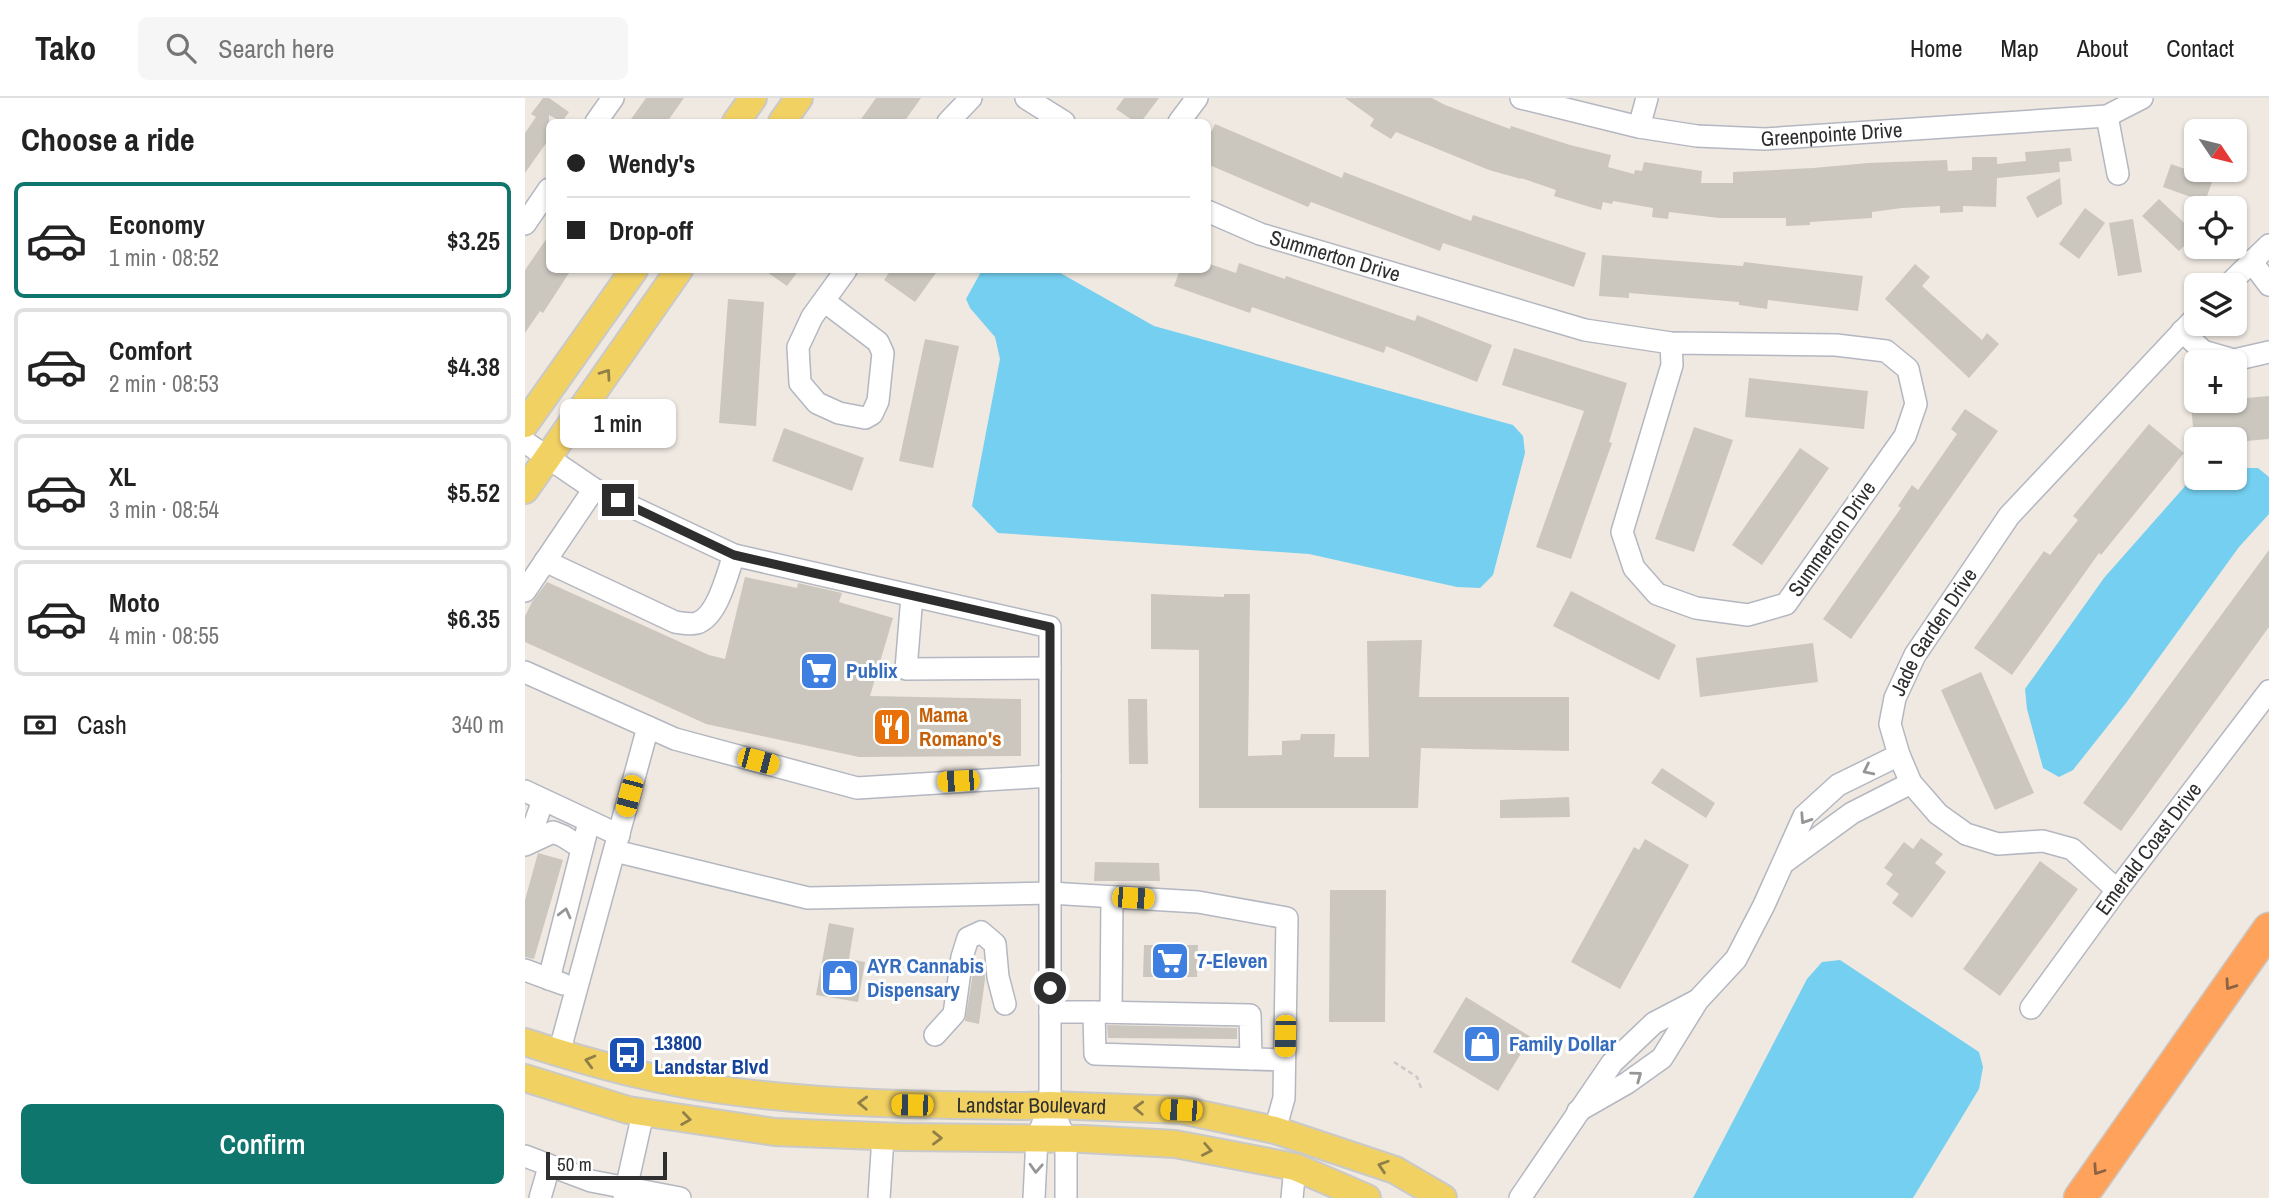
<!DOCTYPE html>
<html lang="en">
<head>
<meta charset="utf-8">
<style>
  body { margin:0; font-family:"Archivo Narrow",sans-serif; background:#f6f6f6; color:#222; height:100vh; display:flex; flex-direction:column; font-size:26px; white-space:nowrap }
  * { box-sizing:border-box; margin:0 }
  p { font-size:23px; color:#767676 }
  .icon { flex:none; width:38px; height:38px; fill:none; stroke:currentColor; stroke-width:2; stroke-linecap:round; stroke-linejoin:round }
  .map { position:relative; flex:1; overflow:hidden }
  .panel { display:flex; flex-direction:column; background:#fff; width:525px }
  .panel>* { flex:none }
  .top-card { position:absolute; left:21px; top:21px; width:665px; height:154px; border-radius:10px; box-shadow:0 2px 5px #0004; display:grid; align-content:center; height:154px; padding:0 21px; background:#fff }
  .needle { width:46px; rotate:125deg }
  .tools { position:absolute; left:1659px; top:21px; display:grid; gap:14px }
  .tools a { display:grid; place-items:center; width:63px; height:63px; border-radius:10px; background:#fff; box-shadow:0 2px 5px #0004; font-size:35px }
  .scale { position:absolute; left:21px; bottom:18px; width:121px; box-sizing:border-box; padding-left:7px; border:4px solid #2e2e2e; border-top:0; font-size:19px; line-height:24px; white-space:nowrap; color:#2e2e2e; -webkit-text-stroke:5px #fff; paint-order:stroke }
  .end { position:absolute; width:32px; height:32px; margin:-16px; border:9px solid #2e2e2e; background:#fff; box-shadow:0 0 0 4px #fff }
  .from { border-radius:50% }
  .bubble { position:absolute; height:49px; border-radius:10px; background:#fff; box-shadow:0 2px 5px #0004; font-size:23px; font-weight:600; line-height:49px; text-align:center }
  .car { position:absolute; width:21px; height:42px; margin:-21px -10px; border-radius:9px; box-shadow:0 0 5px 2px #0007; background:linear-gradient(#f5c518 24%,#345 0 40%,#f5c518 0 76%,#345 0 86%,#f5c518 0) }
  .top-card b { display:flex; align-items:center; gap:24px; height:66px; font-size:26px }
  .top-card b+b { border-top:2px solid #e0e0e0 }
  .top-card i { width:18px; height:18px; background:#222 }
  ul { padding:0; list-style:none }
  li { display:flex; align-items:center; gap:21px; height:116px; margin:0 14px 10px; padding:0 7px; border:4px solid #e0e0e0; border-radius:10px }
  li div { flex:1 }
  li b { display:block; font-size:26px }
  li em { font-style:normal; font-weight:600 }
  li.selected { border-color:#0f766e }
  li>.icon { width:63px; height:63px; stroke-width:1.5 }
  h2 { padding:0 21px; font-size:32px; line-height:84px }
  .pay { display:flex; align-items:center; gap:18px; height:77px; padding:0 21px; font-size:26px }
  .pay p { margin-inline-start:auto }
  .button { display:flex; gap:14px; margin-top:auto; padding:14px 21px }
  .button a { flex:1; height:80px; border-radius:10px; background:#0f766e; color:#fff; font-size:28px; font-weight:600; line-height:80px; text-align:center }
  header { display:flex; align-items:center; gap:42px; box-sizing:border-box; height:98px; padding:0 35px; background:#fff; border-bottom:2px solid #e0e0e0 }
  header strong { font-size:33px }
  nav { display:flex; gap:38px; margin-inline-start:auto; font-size:24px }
  .search { width:490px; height:63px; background:#f6f6f6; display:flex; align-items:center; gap:18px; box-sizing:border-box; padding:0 24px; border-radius:10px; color:#767676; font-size:26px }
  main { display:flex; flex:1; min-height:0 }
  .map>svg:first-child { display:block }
</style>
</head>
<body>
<header>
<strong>Tako</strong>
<div class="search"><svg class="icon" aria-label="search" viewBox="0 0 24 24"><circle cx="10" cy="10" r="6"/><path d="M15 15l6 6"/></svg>Search here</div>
<nav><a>Home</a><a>Map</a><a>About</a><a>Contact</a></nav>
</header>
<main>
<section class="panel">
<h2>Choose a ride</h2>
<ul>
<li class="selected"><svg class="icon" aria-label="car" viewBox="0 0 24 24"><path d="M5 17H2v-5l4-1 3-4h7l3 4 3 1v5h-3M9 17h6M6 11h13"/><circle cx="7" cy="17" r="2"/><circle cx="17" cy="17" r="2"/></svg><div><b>Economy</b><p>1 min · 08:52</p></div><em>$3.25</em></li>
<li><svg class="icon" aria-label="car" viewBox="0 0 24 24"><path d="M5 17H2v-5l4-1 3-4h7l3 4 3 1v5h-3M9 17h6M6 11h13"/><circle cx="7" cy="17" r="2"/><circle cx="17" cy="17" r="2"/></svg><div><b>Comfort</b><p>2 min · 08:53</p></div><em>$4.38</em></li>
<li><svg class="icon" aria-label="car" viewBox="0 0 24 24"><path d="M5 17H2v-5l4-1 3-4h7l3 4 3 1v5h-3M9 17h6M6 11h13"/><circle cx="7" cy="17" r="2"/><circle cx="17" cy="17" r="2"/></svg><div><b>XL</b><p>3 min · 08:54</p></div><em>$5.52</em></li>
<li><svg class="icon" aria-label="car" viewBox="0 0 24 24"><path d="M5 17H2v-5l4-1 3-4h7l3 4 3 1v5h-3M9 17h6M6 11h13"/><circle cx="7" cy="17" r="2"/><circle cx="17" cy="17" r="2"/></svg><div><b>Moto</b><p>4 min · 08:55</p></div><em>$6.35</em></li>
</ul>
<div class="pay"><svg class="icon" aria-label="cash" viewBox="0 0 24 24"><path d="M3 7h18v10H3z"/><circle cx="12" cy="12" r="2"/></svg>Cash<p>340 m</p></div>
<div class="button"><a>Confirm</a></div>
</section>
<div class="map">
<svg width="1744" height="1100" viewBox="0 0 1744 1100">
  <rect width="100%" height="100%" fill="#efe9e1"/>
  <path fill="#75cff0" d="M457 172H530L629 228 988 327 998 338 1000 355 968 477 955 490 932 489 784 456 473 435 447 408 475 261 470 239 445 210 441 201Z
    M1710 370H1733L1744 379V416L1714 449 1601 605 1548 672 1534 679 1518 670 1502 611 1500 591 1579 480 1669 378H1671V380H1710Z
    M1315 862 1454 954 1458 969 1454 991 1388 1100H1168L1282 881 1297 864Z"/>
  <path fill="#cbc7bf" d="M18 0H24L44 14 37 24 24 17V41L0 75V35L11 19 6 16Z
    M121 0H159L142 24H104Z
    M351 0H396L379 24H334Z
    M599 0H634L616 24H610L591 11Z
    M820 0H907L920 7 985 31 986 28 1045 47 1086 57 1083 69 1109 76 1110 72 1117 73 1119 64 1177 73 1176 85H1208V74L1288 70 1343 65 1422 62 1423 73 1447 72V59H1472V66L1501 63 1500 54 1545 50 1547 63 1534 64 1535 74 1472 80 1471 109 1438 108V114L1415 115V108L1377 110 1347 114V120L1285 124V127L1261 128V120H1194L1144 114 1143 121 1127 119 1128 110 1088 103 1087 106 1078 104 1076 112 1065 109 1029 98 1031 92 996 80V81L964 72 871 34 866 41 845 28 849 21Z
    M690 26 817 80 819 74 946 123 948 117 1061 155 1049 189 918 145 915 153 786 104 783 109 682 66V43Z
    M1646 66 1688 81 1680 104 1638 89Z
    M1535 80 1537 106 1512 120 1501 99Z
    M1634 101 1671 136 1654 153 1617 118Z
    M1560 110 1580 125 1554 161 1534 146Z
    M1608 121 1617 174 1593 178 1584 125Z
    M24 137V172H46L18 215 15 213 0 235V172Z
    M1077 157 1218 168 1219 164 1338 178 1333 213 1243 202 1242 211 1214 207V204L1104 195V200L1074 198Z
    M682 165 711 175 714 165 760 181 761 178 890 223 892 217 967 247 952 284 861 248 859 255 727 209 725 215 649 188 655 172H682Z
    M1390 166 1405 179 1397 188 1457 242 1462 235 1474 246 1444 280 1360 201Z
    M239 172H274L262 188Z
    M366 172H413L390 204 359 182Z
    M203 201 239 204 231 328 194 325Z
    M400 241 434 248 408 370 374 363Z
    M989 250 1102 285 1084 344 1087 345 1046 461 1011 449 1059 313 977 287Z
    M1224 280 1343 293 1339 331 1220 319Z
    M1744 298V341L1710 344V341H1669L1666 305Z
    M1440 311 1473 333 1326 541 1298 521 1376 410 1373 408 1387 387 1393 392 1432 336 1426 331Z
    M1624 326 1659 355 1576 457 1574 455 1487 577 1449 550 1519 453 1525 457 1553 422 1548 418Z
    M1169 329 1208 342 1169 454 1130 441Z
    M259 330 339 360 327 393 247 363Z
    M1275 350 1304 370 1237 467 1207 447Z
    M1744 452V529L1596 733 1558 705Z
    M220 479 272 490 273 485 317 495 314 504 368 520 345 598 496 601V658L334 659 181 626 0 544V518L7 504 22 484 184 557 200 561Z
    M1046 493 1151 547 1134 582 1028 528Z
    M626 496 699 499V496H725L723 658 757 657V643L775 642 776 636H810L809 659H844L842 543 897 542 894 599H1044V653L896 650 893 710H674V552L626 551Z
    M1288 545 1293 584 1175 599 1171 560Z
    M1456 574 1509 695 1470 712 1416 592Z
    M603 601H622L623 666H604Z
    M1137 670 1190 705 1181 720 1126 685Z
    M1044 699 1045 719 975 720V702Z
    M1396 740 1418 756 1410 765 1421 774 1387 820 1367 805 1374 796 1361 786 1368 776 1359 770 1379 744 1388 751Z
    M1120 741 1164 767 1095 891 1046 864 1109 749 1114 752Z
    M13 755 38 762 9 861 0 859V802Z
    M1515 763 1553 791 1475 898 1438 871Z
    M570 764 634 765 635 783H569Z
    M805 792H861L860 924H804Z
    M304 825 329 830 324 861 340 864 333 904 291 897Z
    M619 847H673L672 879H618Z
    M450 863 459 865 460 881 454 926 440 923Z
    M941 899 1006 939 973 993 908 954Z
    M582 927 712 930V941L583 940Z"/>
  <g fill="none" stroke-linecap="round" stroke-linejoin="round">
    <defs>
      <g id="minor">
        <path d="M501 0 539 24"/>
        <path id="s1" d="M996 0 1114 29 1172 38 1240 41 1582 18 1617 0"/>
        <path d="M1582 18 1593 76"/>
        <path d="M71 24 88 0"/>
        <path d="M423 24 446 0"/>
        <path d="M654 24 672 0"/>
        <path d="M1114 29 1122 0"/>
        <path id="s2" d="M682 113 735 136 1060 232 1146 245 1311 247 1361 253 1383 271 1391 306 1380 338 1261 506 1223 517 1171 510 1132 496 1109 470 1097 434 1147 267 1146 245"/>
        <path d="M0 126 24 91"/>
        <path d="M1726 163 1744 187"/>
        <path d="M1703 187 1744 147"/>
        <path d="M299 203 353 244 358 255 353 303 347 316 340 320 314 315 292 305 275 285 273 249 287 219 321 172"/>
        <path d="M1657 233 1678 253 1709 262 1744 254"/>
        <path d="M0 344 69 391 209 457 525 529V1007L512 1040 509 1100"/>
        <path d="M20 463 150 524C157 525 165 527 172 525 193 518 202 476 209 457"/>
        <path d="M0 493 69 391"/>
        <path d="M387 498 381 571 525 570"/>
        <path d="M0 574 150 641 332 690 525 678"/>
        <path d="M0 693 94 737"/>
        <path d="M0 744 10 725 18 702"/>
        <path d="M0 747 28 734 38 738 57 750"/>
        <path d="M90 753 283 800 525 795 673 804 762 820 759 1000 750 1032"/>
        <path d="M1261 763 1327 715 1386 685"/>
        <path id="s3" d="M1592 792 1547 751 1518 743 1473 746 1441 736 1413 716 1386 685 1374 657 1365 626 1370 600 1390 557 1484 418 1671 219"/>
        <path d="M0 872 38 886"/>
        <path d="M24 881 64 724"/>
        <path id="s4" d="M1506 910 1592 792 1744 593"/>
        <path d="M525 914H569L570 956 759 962"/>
        <path d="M569 914 725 917 726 961"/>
        <path d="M586 914 587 799"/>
        <path d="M410 937 429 916 437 859 443 840 456 834 470 846 473 879 480 906"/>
        <path d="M34 955 123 629"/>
        <path d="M525 1007 541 1042V1100"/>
        <path d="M1053 1013 1102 985 1137 960 1173 902 1211 861 1239 807 1279 718 1313 687 1374 657"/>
        <path d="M0 1058 66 1083 155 1100"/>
        <path d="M15 1100 24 1069"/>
        <path d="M99 1100 118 1015"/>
        <path d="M354 1100 358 1039"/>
        <path d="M767 1100 770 1069"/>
        <path d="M995 1100 1087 965 1129 925 1171 903"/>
      </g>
      <g id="major">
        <path d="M211 24 228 0"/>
        <path d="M257 24 274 0"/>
        <path d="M0 326 109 172"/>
        <path d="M0 392 154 172"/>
        <path id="s5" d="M0 944C64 965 130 983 197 992 298 1006 399 1007 501 1008L525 1007 656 1012 750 1032 870 1072 918 1100"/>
        <path d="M0 980 103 1012 250 1034 377 1039 558 1041 650 1046 770 1069 842 1100"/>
      </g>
      <path id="highway" d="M1555 1100 1744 831"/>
    </defs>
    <use href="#minor" stroke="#b4b7c1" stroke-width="24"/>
    <use href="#major" stroke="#c9c9c9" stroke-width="30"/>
    <use href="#highway" stroke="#c9c9c9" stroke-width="35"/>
    <path stroke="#c9c9c9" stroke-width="2.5" stroke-dasharray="5 3.5" stroke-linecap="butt" d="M869 964 892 979 896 990"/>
    <use href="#minor" stroke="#fff" stroke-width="21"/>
    <use href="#major" stroke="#f2d163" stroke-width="26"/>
    <use href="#highway" stroke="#ffa35c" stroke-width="32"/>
  </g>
  <defs><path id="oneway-chevron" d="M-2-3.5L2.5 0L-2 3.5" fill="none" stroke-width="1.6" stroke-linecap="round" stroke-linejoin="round" transform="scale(1.75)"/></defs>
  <g stroke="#908048">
    <use href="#oneway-chevron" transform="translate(81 276) rotate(-55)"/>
    <use href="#oneway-chevron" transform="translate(65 963) rotate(-165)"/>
    <use href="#oneway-chevron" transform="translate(338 1005) rotate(-178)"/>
    <use href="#oneway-chevron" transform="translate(614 1010) rotate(-178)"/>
    <use href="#oneway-chevron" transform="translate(161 1021) rotate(8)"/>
    <use href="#oneway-chevron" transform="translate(412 1040) rotate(1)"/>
    <use href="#oneway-chevron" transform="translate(682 1052) rotate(11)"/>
    <use href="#oneway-chevron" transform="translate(858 1068) rotate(-162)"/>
  </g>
  <g stroke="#969696">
    <use href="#oneway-chevron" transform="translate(1343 672) rotate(154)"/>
    <use href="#oneway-chevron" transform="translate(1280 721) rotate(123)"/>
    <use href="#oneway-chevron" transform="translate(40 815) rotate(-76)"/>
    <use href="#oneway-chevron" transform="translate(1112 978) rotate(-36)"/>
    <use href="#oneway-chevron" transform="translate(511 1070) rotate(93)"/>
  </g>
  <g stroke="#8c6343">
    <use href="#oneway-chevron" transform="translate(1705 887) rotate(125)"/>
    <use href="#oneway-chevron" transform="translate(1573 1072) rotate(124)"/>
  </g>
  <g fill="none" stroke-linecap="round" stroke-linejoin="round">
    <path stroke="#2e2e2e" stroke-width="9" d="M93 402 209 457 525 529V890"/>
  </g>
  <defs>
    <symbol id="supermarket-square" viewBox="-11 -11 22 22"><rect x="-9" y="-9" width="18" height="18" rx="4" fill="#3f7fe0" stroke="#fff"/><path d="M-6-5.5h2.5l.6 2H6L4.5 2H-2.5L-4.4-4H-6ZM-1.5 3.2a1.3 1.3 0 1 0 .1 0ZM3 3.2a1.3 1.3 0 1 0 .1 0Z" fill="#fff"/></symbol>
    <symbol id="restaurant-square" viewBox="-11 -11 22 22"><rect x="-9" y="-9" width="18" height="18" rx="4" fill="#e8710a" stroke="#fff"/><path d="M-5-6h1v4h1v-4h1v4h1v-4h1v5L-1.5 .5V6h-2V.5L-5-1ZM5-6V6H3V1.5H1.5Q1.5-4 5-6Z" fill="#fff"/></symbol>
    <symbol id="shop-square" viewBox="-11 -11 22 22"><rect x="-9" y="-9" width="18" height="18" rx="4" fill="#3f7fe0" stroke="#fff"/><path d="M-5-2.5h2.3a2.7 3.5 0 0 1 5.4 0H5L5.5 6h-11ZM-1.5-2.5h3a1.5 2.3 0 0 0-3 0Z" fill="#fff"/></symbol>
    <symbol id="bus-square" viewBox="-11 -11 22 22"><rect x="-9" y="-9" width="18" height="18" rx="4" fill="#1a4fb4" stroke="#fff"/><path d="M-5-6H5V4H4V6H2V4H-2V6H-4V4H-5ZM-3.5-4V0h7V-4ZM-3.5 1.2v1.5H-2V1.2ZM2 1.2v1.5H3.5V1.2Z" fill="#fff"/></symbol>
  </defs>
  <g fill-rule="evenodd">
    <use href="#supermarket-square" x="272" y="551" width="44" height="44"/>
    <use href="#restaurant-square" x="345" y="607" width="44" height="44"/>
    <use href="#supermarket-square" x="623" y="841" width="44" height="44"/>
    <use href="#shop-square" x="293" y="858" width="44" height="44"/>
    <use href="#shop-square" x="935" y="924" width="44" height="44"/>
    <use href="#bus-square" x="80" y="935" width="44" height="44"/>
  </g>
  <g text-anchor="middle" stroke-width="6" stroke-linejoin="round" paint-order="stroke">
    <g font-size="21" fill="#2e2e2e" stroke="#fff">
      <text dy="7" stroke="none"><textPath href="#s1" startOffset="315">Greenpointe Drive</textPath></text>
      <text dy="7" stroke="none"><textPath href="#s2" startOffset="136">Summerton Drive</textPath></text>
      <text transform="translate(1307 441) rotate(-55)" y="7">Summerton Drive</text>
      <text dy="7" stroke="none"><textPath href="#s3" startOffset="411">Jade Garden Drive</textPath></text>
      <text dy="7" stroke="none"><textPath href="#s4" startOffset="198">Emerald Coast Drive</textPath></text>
      <text dy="7" stroke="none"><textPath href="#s5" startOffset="513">Landstar Boulevard</textPath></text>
    </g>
    <g font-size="21" font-weight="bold" fill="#366cbe" stroke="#fff" text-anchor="start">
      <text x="321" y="580">Publix</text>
      <text x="672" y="870">7-Eleven</text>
      <text x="342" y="875">AYR Cannabis<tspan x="342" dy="24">Dispensary</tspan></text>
      <text x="984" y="953">Family Dollar</text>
    </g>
    <g font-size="21" font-weight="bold" fill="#c56008" stroke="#fff" text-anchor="start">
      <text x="394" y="624">Mama<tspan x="394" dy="24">Romano's</tspan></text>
    </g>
    <g font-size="21" font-weight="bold" fill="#164399" stroke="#fff" text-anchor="start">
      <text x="129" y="952">13800<tspan x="129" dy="24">Landstar Blvd</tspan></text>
    </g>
  </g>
</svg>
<div class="tools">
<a><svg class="needle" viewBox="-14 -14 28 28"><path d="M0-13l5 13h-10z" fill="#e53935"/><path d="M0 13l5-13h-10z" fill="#767676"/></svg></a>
<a><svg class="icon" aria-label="locate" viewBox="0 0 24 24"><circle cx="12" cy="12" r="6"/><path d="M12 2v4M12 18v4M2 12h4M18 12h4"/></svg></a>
<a><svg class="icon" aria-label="layers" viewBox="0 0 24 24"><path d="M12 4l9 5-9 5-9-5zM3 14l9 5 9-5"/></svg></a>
<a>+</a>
<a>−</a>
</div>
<div class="scale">50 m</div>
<i class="end from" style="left:525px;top:890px"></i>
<i class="end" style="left:93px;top:402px"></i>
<div class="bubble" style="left:35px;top:301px;width:116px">1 min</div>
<i class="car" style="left:233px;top:663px;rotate:105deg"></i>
<i class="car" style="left:433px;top:683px;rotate:267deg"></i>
<i class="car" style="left:104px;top:698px;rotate:195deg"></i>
<i class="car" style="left:608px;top:800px;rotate:93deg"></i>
<i class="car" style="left:760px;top:938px;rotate:181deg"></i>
<i class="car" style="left:387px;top:1007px;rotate:271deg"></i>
<i class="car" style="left:656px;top:1012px;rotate:272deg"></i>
<div class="top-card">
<b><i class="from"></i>Wendy's</b>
<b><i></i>Drop-off</b>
</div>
</div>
</main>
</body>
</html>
